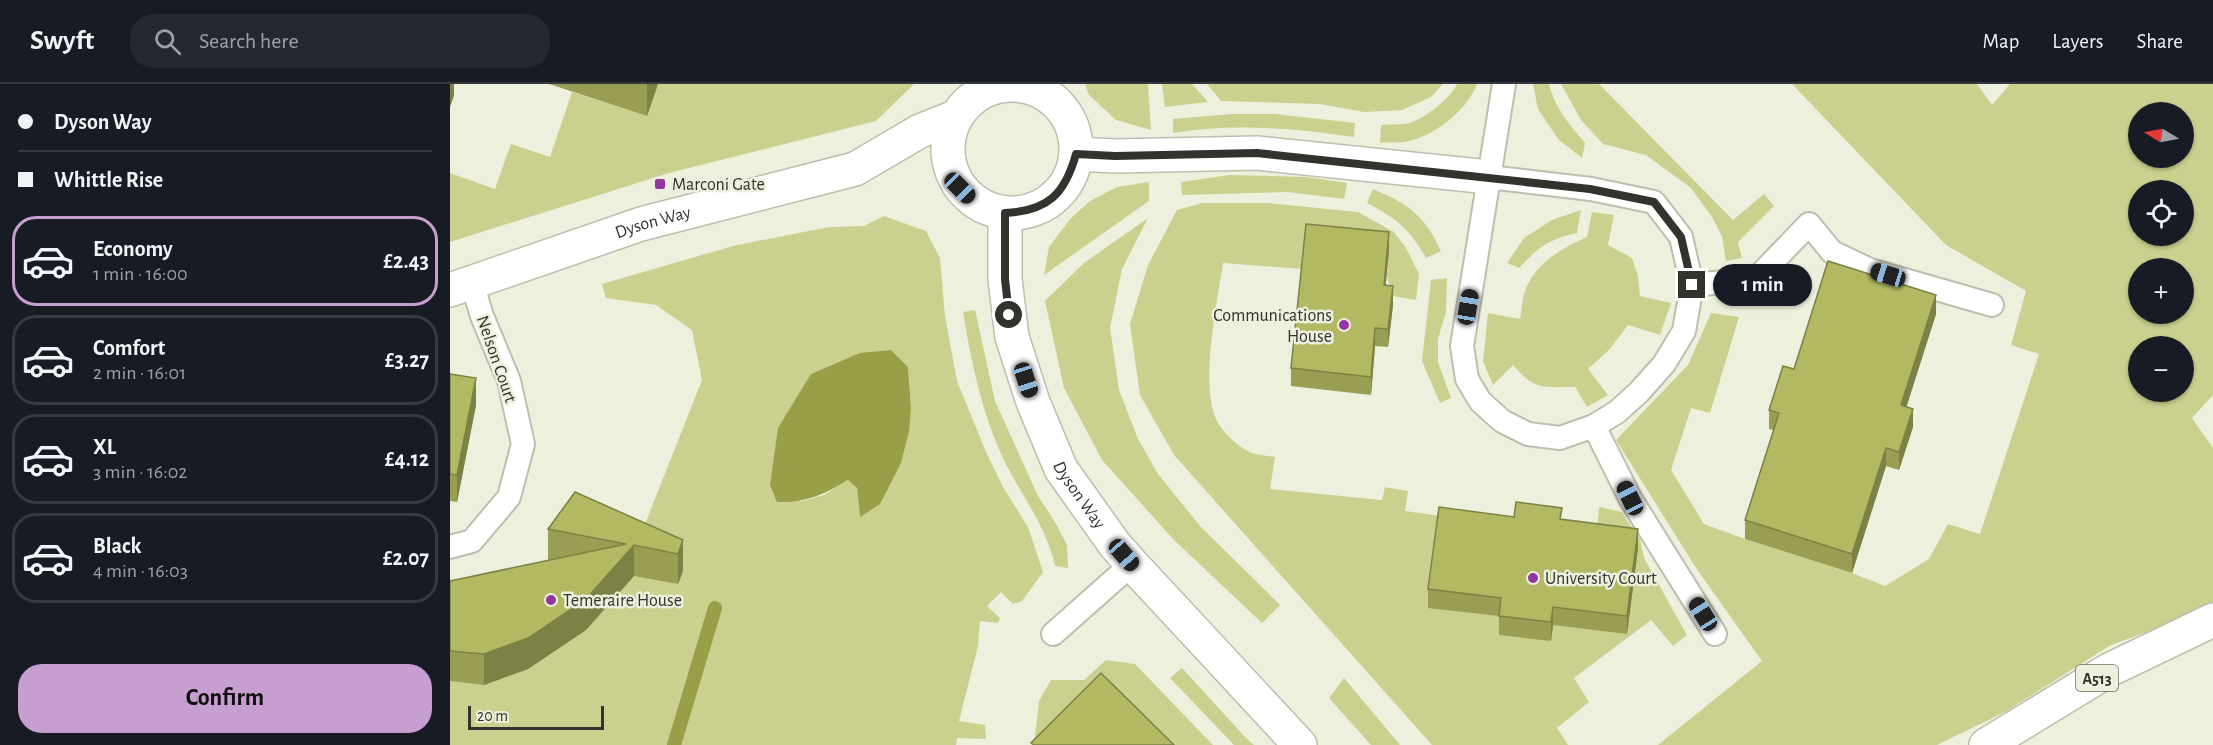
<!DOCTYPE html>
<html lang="en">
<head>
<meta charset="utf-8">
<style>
  body { margin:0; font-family:"Alegreya Sans",sans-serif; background:#242831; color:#f1f3f6; height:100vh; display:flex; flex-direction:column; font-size:22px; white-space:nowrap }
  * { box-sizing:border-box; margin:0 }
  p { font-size:20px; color:#9ea1a6 }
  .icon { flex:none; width:33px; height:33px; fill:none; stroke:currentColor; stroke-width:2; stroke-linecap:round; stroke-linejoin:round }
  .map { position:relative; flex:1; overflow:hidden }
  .sheet { display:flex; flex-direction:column; background:#171b24; width:450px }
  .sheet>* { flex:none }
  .top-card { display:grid; align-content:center; height:132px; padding:0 18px; background:#171b24 }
  .needle { width:39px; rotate:280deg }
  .tools { position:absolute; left:1678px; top:18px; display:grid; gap:12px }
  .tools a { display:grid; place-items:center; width:66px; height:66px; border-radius:50%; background:#171b24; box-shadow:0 2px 4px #0004; font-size:30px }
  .scale { position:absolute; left:18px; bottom:15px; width:136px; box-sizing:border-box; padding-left:6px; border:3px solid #32332c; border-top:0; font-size:16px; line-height:21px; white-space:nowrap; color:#32332c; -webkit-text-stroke:4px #eef0de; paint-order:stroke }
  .end { position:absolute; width:27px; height:27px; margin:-14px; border:8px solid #32332c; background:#fff; box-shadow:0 0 0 3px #fff }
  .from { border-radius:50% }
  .bubble { position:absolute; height:42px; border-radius:21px; background:#171b24; box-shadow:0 2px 4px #0004; font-size:20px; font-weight:700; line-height:42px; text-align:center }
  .car { position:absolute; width:18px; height:36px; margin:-18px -9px; border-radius:8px; box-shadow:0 0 4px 2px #0007; background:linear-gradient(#222 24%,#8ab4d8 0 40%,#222 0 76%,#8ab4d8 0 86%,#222 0) }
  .top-card b { display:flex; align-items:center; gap:21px; height:57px; font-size:22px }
  .top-card b+b { border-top:2px solid #363941 }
  .top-card i { width:15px; height:15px; background:#f1f3f6 }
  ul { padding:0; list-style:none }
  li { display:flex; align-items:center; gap:18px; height:90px; margin:0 12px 9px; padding:0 6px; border:3px solid #363941; border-radius:24px }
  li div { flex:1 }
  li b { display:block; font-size:22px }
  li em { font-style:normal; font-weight:700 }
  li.current { border-color:#c69ed0 }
  li>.icon { width:54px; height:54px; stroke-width:1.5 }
  .button { display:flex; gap:12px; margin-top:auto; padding:12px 18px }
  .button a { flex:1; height:69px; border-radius:24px; background:#c69ed0; color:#111; font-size:24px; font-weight:700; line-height:69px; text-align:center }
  header { display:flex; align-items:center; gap:36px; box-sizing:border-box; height:84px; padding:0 30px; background:#171b24; border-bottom:2px solid #363941 }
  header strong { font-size:28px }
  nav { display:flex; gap:33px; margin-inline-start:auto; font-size:21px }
  .search { width:420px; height:54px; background:#242831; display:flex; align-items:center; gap:15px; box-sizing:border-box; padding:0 21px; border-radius:24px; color:#9ea1a6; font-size:22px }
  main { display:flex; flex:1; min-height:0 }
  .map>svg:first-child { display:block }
</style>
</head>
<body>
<header>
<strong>Swyft</strong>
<div class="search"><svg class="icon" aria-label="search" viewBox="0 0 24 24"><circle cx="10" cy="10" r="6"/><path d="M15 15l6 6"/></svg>Search here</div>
<nav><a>Map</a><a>Layers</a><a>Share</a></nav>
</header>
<main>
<section class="sheet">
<div class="top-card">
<b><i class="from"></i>Dyson Way</b>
<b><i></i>Whittle Rise</b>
</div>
<ul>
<li class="current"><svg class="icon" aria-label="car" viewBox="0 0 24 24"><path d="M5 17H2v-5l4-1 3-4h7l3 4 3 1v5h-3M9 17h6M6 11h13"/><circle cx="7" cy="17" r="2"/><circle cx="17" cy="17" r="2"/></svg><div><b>Economy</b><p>1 min · 16:00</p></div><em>£2.43</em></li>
<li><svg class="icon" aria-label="car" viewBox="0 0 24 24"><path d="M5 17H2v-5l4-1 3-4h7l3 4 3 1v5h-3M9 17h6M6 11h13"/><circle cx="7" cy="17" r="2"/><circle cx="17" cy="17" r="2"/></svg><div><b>Comfort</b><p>2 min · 16:01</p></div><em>£3.27</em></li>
<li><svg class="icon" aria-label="car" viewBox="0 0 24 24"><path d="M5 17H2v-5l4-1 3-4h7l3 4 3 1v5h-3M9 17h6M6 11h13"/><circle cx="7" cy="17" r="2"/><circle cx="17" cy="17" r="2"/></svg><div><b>XL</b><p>3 min · 16:02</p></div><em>£4.12</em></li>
<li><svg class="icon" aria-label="car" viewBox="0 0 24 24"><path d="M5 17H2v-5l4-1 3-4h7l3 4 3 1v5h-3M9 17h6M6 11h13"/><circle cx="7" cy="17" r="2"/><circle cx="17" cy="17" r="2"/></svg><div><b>Black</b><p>4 min · 16:03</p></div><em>£2.07</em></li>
</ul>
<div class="button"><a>Confirm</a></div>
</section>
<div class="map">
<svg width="1763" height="661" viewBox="0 0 1763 661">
  <rect width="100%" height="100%" fill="#eef0de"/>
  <path fill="#cbd08e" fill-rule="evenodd" d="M208 0H464L426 37 219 89 0 158V89L45 105 61 60 100 73 122 8 197 32Z
    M635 0H698L701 46 666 36 639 11Z
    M712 0H742L758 18 715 23Z
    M757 0H993L981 13 952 26 914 28 870 20 771 17Z
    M1007 0H1027C1017 27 982 54 954 58 946 59 938 58 930 59L931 41C940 40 951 41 960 39 974 35 1002 13 1007 0Z
    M1083 0H1099C1105 24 1119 40 1135 59L1132 74 1109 56 1088 25Z
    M1111 0H1149L1283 136 1314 110 1324 122 1288 158 1292 174 1276 177 1272 152 1262 133 1241 104 1196 71 1153 60 1131 36Z
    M1342 0H1527L1542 21 1560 0H1763V311L1742 334 1763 364V524L1661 561 1555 628 1487 661H1208L1312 577 1246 484 1166 356 1238 281 1261 229 1289 233 1260 329 1241 324 1221 386 1254 440 1295 455 1402 489 1435 502 1479 475 1498 440 1530 450 1589 270 1561 261 1576 207 1496 161ZM1689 28H1734V74H1689ZM1689 106H1734V152H1689ZM1689 184H1734V230H1689ZM1689 262H1734V308H1689Z
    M781 30H825L905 39 904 53C844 44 783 39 723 49V35Z
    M780 91 857 93 897 99 894 115 838 108 732 111 731 98Z
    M699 98V117L594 191 599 163 620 135 640 117 667 103Z
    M923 105C959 120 974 131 991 167L976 174C959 144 947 135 917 119Z
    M752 119H818L908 128 944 148 956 164 969 190 966 216 943 212 937 193 939 167 853 185 773 179C767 219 750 299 766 335 772 348 788 363 802 369 809 371 818 372 825 373L820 405 932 416 935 403 958 407 955 427 990 432 1051 533 1100 557 1103 541 1146 458 1149 423 1171 428 1190 455 1194 474 1237 551 1223 562 1201 536 1124 594 1139 618 1107 644 1118 661H982L724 371 690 311 680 240 698 181 727 126Z
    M1131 126 1127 149C1097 156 1089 163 1069 184L1057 179 1074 154 1102 136Z
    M1142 128 1164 131 1158 161 1182 174 1188 192 1190 212 1221 219 1210 251 1178 241 1160 265 1138 285 1158 311 1137 323 1125 303C1093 303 1085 307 1063 281L1043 301 1033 277 1038 229 1070 235C1072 226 1072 215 1075 207 1085 179 1112 164 1137 153Z
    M434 132 476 147 490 174 495 232 507 297 536 368 553 403 578 443 593 488 572 517 563 520 551 508 537 522 550 534 548 539 530 537 528 562 509 637 535 641 536 655 507 654 506 661H0V597L34 600 78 585 136 546 167 511 252 296 242 246 206 221 156 214 152 200 283 162 379 143 414 142ZM441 266 458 283 461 324 410 432 407 404 398 396 374 411 349 418Z
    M698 134 672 185 660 244 669 306 688 355 708 390 750 442 830 521 812 539 724 456 652 376 614 304 595 217 634 179Z
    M997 194 996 228 988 255V278L1001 314 990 319 972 277 981 196Z
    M525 226 545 317 588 412 605 438 617 461 618 484 605 482C596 440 569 409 551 370 531 325 521 277 513 228Z
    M656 576 685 580 763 661H584L589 617 601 596H634Z
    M732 584 796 654 804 661H784L720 594Z
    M894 594 950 661H921L879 614Z"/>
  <path fill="#999e48" d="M441 266 458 283 461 324 459 347 451 379 430 420 410 433 407 404 398 396C373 411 356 419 327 418L320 401 328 344 361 290 410 269Z"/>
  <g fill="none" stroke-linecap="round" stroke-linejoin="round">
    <path stroke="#999e48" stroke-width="14" d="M224 661 265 524"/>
    <defs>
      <path id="lane" d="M1039 93 1141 105 1204 118 1231 153 1242 201 1234 247 1214 280 1189 308 1167 328 1144 342 1110 354 1078 350 1052 337 1030 317 1017 295 1012 262 1054 0
        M1242 201 1306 195 1359 140 1382 168 1420 186 1542 221
        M1144 342 1180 414 1265 550
        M0 463 22 457 59 413 73 360 59 297 32 232 22 199
        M603 550 682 480"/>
      <path id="street" d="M626 70 665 72 807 69 1039 93"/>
      <g id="secondary">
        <circle cx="562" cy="65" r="64"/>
        <path id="s1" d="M555 129V195L562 253 583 318 611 385 665 461 682 480 850 661"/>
        <path id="s2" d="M0 206 191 140 405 85 470 47 505 33"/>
      </g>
      <path id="highway" d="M1536 661 1659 586 1763 536"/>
    </defs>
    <use href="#lane" stroke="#bdbfae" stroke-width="26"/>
    <use href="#street" stroke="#bdbfae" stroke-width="36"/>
    <use href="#secondary" stroke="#bdbfae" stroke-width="36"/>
    <use href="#highway" stroke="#bdbfae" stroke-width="36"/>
    <use href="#lane" stroke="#fff" stroke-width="22"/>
    <use href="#street" stroke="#fff" stroke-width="33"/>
    <use href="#secondary" stroke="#fff" stroke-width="33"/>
    <use href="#highway" stroke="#fff" stroke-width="33"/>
  </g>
  <path fill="#9a9e54" d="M99 0H208L197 32Z
    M939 167 935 201 943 221 938 263 925 262 921 311 841 302V284Z
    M1486 230 1456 323 1463 343 1449 386 1436 382 1402 489 1295 455V436L1324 346 1319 345V326L1344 285Z
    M0 290 26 321 7 418 0 417Z
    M1064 433 1112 436 1188 464 1177 550 1103 541 1101 557 1049 551V532L978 524V505Z
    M98 445 233 456V487L228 500 184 492 136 546 78 585 34 601 0 597V497L99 476H98Z"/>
  <path fill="#7d8145" d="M0 0H4V12L0 23Z
    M197 0H208L197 32Z
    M939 148V167L934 219V201Z
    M943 202V221L938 263V245Z
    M1486 211V230L1451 340V321Z
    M925 244V262L921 311V293Z
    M26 294V321L7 418V391Z
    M1463 325V343L1449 386V368Z
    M1436 364V382L1402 489V470Z
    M1188 445V464L1177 550V532Z
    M233 456V487L228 500V470Z
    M184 461V492L136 546 78 585 34 601V570Z
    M1103 523V541L1101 557V538Z"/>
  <path fill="#b3b862" stroke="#7d8145" stroke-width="1.5" d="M856 140 939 148 934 201 943 202 938 245 925 244 921 293 841 284Z
    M1378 177 1486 211 1451 321 1463 325 1449 368 1436 364 1402 470 1295 436 1329 329 1319 326 1333 282 1344 285Z
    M0 290 26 294 7 391 0 390Z
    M125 408 233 456 228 470 184 461 136 515 78 554 34 570 0 567V497L176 460 98 445Z
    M1066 418 1112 424 1110 435 1188 445 1177 532 1103 523 1101 538 1049 532 1051 514 978 505 989 423 1064 433Z
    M651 589 724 661H584L581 659Z"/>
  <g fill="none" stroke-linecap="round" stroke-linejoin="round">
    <path stroke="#32332c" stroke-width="8" d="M559 231 555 195V129C598 127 615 110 626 70L665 72 807 69 1140 105 1204 118 1231 153 1242 201"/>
  </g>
  <g fill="#9236a1" stroke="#eef0de" stroke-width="2">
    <rect x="204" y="94" width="12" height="12" rx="3"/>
    <circle cx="894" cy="241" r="6"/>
    <circle cx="1083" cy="494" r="6"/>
    <circle cx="101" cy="516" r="6"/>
  </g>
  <g text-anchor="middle" stroke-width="5" stroke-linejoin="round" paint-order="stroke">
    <rect fill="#eef0de" stroke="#6a6c61" stroke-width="1.5" x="1626" y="581" width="42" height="26" rx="4.5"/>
    <g font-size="16" font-weight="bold" fill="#32332c">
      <text x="1647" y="600">A513</text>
    </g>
    <g font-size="18" fill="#32332c" stroke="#eef0de" text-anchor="start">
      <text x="222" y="106">Marconi Gate</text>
      <text x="882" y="237" text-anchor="end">Communications<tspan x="882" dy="21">House</tspan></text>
      <text x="1095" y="500">University Court</text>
      <text x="113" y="522">Temeraire House</text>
    </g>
    <g font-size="18" fill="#32332c" stroke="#eef0de">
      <text dy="6" stroke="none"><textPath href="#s2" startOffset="214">Dyson Way</textPath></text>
      <text transform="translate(47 275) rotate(71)" y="6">Nelson Court</text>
      <text dy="6" stroke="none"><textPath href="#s1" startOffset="297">Dyson Way</textPath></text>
    </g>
  </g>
</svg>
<div class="tools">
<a><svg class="needle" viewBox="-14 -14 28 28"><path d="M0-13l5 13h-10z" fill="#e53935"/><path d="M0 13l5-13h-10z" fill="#9ea1a6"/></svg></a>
<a><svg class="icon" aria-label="locate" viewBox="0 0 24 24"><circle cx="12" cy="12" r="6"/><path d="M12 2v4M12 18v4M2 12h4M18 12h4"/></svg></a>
<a>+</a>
<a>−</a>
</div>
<div class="scale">20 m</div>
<i class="end from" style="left:559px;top:231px"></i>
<i class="end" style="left:1242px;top:201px"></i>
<div class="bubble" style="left:1263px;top:180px;width:99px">1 min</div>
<i class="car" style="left:510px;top:104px;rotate:135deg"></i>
<i class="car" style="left:1438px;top:191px;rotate:287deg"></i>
<i class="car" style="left:1018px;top:223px;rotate:10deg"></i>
<i class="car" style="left:576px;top:296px;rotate:162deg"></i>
<i class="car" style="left:1180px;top:414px;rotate:334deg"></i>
<i class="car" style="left:674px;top:471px;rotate:139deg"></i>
<i class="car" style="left:1253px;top:530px;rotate:328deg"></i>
</div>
</main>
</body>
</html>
